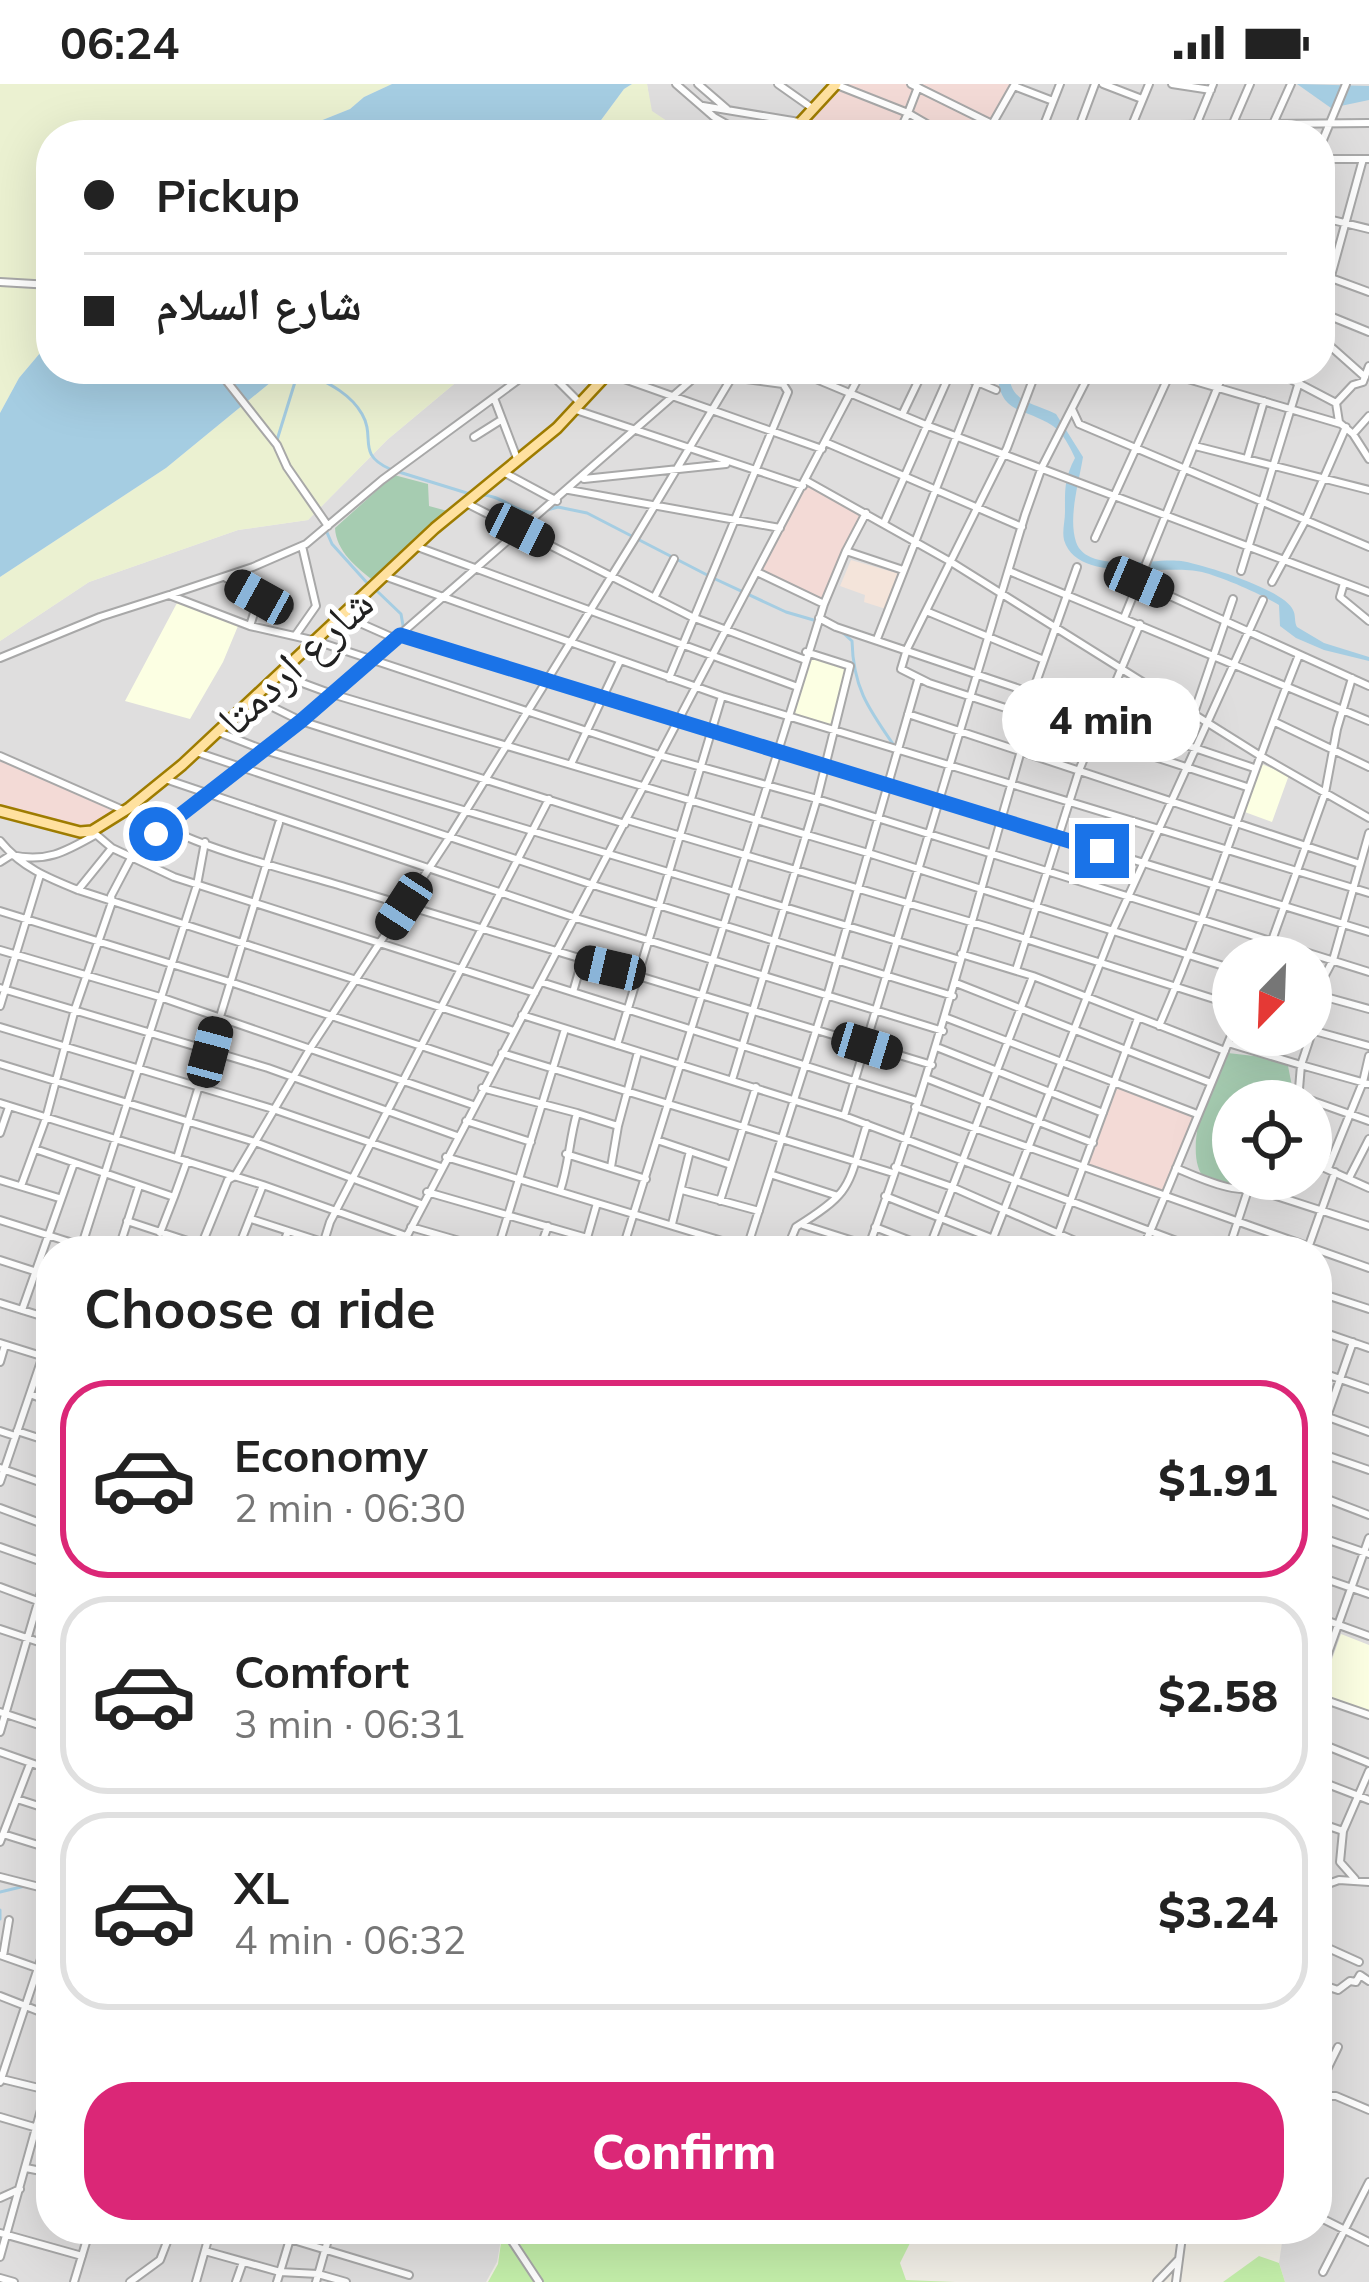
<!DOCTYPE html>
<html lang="en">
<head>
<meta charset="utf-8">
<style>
  body { margin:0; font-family:Mulish,"Noto Naskh Arabic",sans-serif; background:#f2f2f2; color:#222; height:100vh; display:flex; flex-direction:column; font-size:45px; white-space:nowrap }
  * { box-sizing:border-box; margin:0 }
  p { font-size:39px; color:#767676 }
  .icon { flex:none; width:66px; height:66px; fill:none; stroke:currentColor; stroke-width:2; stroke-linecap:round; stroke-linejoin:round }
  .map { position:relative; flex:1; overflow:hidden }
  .drawer { position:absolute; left:36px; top:1152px; width:1296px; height:1008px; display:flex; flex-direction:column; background:#fff; border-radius:48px; box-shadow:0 12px 48px #0002 }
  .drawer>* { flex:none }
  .banner { position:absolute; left:36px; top:36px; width:1299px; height:264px; border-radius:48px; box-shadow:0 12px 48px #0002; display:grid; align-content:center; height:264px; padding:0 48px; background:#fff }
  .needle { width:78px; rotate:203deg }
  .buttons { position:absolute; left:1212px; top:852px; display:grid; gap:24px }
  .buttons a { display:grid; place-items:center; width:120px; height:120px; border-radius:50%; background:#fff; box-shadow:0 12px 48px #0002; font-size:60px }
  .end { position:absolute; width:54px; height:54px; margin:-27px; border:15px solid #1a73e8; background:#fff; box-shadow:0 0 0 6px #fff }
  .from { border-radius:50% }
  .bubble { position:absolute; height:84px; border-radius:42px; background:#fff; box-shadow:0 12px 48px #0002; font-size:39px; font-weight:800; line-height:84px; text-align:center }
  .car { position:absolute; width:36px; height:72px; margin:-36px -18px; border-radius:15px; box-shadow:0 0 9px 3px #0007; background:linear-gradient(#222 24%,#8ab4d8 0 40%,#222 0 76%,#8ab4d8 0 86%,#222 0) }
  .banner b { display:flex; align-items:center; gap:42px; height:114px; font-size:45px }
  .banner b+b { border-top:3px solid #e0e0e0 }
  .banner i { width:30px; height:30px; background:#222 }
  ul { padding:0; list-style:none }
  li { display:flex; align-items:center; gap:36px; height:198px; margin:0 24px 18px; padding:0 24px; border:6px solid #e0e0e0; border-radius:48px }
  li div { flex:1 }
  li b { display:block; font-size:45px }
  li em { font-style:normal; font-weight:800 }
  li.active { border-color:#db2777 }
  li>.icon { width:108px; height:108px; stroke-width:1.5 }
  h2 { padding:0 48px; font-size:54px; line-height:144px }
  .primary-button { display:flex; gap:24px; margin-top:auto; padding:24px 48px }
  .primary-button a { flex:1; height:138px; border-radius:48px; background:#db2777; color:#fff; font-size:48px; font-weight:800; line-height:138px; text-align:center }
  .status { display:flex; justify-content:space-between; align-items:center; height:84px; padding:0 60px; background:#fff; direction:ltr }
  .status svg { height:33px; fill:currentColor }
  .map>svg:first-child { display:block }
</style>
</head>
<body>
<div class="status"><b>06:24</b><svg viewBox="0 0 49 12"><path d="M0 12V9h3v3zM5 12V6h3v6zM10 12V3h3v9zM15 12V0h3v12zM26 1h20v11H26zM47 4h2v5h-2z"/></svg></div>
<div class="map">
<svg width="1369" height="2198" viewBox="0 0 1369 2198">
  <rect width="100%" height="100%" fill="#f2efe7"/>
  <path fill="#dfdede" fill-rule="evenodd" d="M647 0H1369V2198H1285L1279 2179 1284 2145H1317V1167H51V2145H503L497 2178 486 2198H0V557L89 498 238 446 308 436 387 356 472 285H1320V51H688L651 27ZM1233 873H1311V951H1233ZM1233 1017H1311V1095H1233Z"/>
  <path fill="#f3dad6" d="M844 0H1013L982 51H951L912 32 902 51 795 49Z
    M806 402 864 430 820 517 761 489Z
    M0 678 14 680 117 727 84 746 4 723 0 721Z
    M1115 1000 1195 1031 1165 1109 1085 1083Z"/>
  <path fill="#fcffe3" d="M177 519 238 542 223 578 190 635 125 617Z
    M808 570 848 583 833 643 788 633Z
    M1259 679 1289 691 1272 738 1242 727Z
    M1341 1550 1369 1561V1627L1320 1609Z"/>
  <path fill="#f4e4da" d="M851 476 900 490 886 525 864 518 865 511 840 502Z"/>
  <path fill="#ebf1d1" d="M0 0H392L364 13 350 25 285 51H51V256L19 294 0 329Z
    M632 0H647L652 27 688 51H590L624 5Z
    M287 285H472L387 356 308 436 238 446 89 498 0 557V493L166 384Z"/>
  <path fill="#c4efaa" d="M503 2145H917L900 2179 906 2196 955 2198H488L498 2180Z
    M1259 2172 1279 2179 1285 2198H1223Z"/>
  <path fill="#a6ccb1" d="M394 391 428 400 429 422 451 428 374 497C357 484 336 467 335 444Z
    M1228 969 1271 974 1288 982 1295 1017H1233V1095H1267L1250 1105 1205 1095C1181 1071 1209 991 1228 969Z"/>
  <path fill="#a5cde2" d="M392 0H632L624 5 590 51H285L350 25 364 13Z
    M1297 0 1369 2V16L1331 24Z
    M51 256V285H287L166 384 0 493V329L19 294Z
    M998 285H1009C1008 319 1032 318 1056 330L1083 373C1079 398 1068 433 1076 458 1087 491 1157 473 1181 477 1202 480 1285 506 1293 526 1296 531 1294 538 1297 543L1324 559 1369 573V577L1324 566 1296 554 1280 542 1279 521C1261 510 1222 493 1202 488 1167 479 1078 502 1064 456 1062 447 1065 437 1065 428 1065 406 1064 395 1075 374 1070 363 1063 349 1053 342 1024 323 997 331 998 285Z"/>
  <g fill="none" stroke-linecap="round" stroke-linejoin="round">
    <path stroke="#a5cde2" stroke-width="3" d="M300 285C323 297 349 307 362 330 376 354 356 370 390 385
      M277 356 299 285
      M399 388 470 410
      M480 411C501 410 516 430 537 429
      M547 426 558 423 587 429 711 493 786 528 817 537
      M322 437 332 460 369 501
      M377 507 401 530 404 547
      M842 548 852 557C853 603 868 624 893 660
      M438 566 480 579
      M0 1808 25 1802
      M0 1826V1835"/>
    <defs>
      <path id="minor" d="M676 0 714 33 746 51
        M698 0 727 25
        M778 0 812 24
        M911 0 998 43 1369 39
        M1103 0 1142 15
        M1172 0 1211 6
        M837 1 908 29 918 3
        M1014 2 1053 17
        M703 22 799 38
        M1234 37 1250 0
        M898 51 908 29 939 47
        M942 51H947
        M986 51 1015 0
        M1040 51 1060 0
        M1076 51 1095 0
        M1128 51 1149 0
        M1192 51 1213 0
        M1268 51 1291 0
        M1320 63 1346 0
        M1320 75H1369
        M1320 133 1369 145
        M1331 194 1369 208
        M0 198 51 201
        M1320 228 1369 248
        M1320 232 1363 75
        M1320 253 1365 293
        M217 285 277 361 287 383 328 442
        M546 285 579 318
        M792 285 926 341 1369 508
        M947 285 996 306
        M1037 285 1007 364 907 565 901 585 929 599 1247 703
        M1154 285 1341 340 1353 350 1369 375
        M1271 285 1336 319 1339 338
        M610 290 822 365
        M494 314 518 377
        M1337 318 1353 301 1363 298 1369 282
        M1072 325 1079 340 1369 463
        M576 326 803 402
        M902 331 924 285
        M1353 350 1369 332
        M474 353 501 336
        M825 358 1022 443
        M1195 362 1369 406
        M1247 375 1264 317
        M505 389 557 417
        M584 395 726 380
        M805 396 951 478 1259 671 1369 734
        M569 406 780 444
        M466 419 692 533 803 575
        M884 439 952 285
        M1095 454 1172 285
        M415 462 795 602
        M846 467 866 429
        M1009 487 1369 637
        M1241 487 1303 285
        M757 488 824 520
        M387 493 722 612 1369 809
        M226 494 259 513 250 542
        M1139 498 1369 602
        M1272 498 1305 437 1346 343
        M1344 499 1340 513 1369 537
        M172 510 253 483 306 460 382 396 533 285
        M259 513 289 524
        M654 514 674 475
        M926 527 1044 576
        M344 532 396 555
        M819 534 836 543 1254 684
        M1124 534 1225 285
        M400 551 1369 848
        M295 552 316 522 302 462
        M877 555 983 285
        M0 574 100 533 169 511 250 542 316 557 662 672 817 715 1369 888
        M278 590 332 610 868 769 1233 885
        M669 594 788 308 783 300 732 293 736 285
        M1033 607 1077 483
        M254 614 301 637 625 740
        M1194 629 1233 515
        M908 630 1360 780
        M1275 638 1369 683
        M218 648 264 666 960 876
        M196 668 593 801 953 912
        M0 672 123 726
        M571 680 620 577
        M165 695 576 834 943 947
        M133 721C170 759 291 786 345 803 540 864 736 922 932 981
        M627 736 988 843 1233 921
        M92 747 112 764 174 793 535 909
        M0 757C21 783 48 794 78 806L514 947
        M0 778 11 771C46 779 65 768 95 751
        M78 806 112 764
        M0 827 230 898 493 986
        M0 866 160 913 473 1021
        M961 870 1033 892 1225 967
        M1266 873 1325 709 1337 645 1352 594
        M1016 886 1080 684 1140 540
        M541 898 917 1017
        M956 899 1126 966 1052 1167
        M0 904 268 984 457 1052
        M573 908 582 877
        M1311 909 1369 925
        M0 922 40 791
        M522 931 844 1032 1203 1167
        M947 934 1197 1030
        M1138 934 1126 966 1211 999
        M1159 942C1212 820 1249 694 1299 571
        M0 943 273 1025 441 1083
        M1311 946 1369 962
        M1311 951 1324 893 1333 876 1369 749
        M1228 959 1301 981 1311 951
        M617 961 722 612
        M939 964 1103 1029
        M502 969 893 1089
        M0 980 255 1058 421 1120
        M928 995 1093 1059
        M732 996 817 715 850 582 806 568
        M482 1004 577 1029
        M1296 1011 1369 1037
        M1298 1017 1301 981 1369 1000
        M0 1019 263 1101 406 1152
        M915 1023 1369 1184
        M844 1032 1025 431 1042 383 1092 285
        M466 1037 531 1058
        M0 1049 9 1023
        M657 1056 731 1081
        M35 1065 174 1113 187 1077
        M566 1070 646 1095
        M446 1073 755 1167
        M177 1074 279 739
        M1311 1078 1369 1104
        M611 1083 618 1042
        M895 1083 952 1103 1098 1167
        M1176 1084C1207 1097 1248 1118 1279 1095
        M1328 1084 1363 998 1369 972
        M773 1091 838 1112
        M1349 1094 1369 1055
        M0 1096 59 1114
        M21 1102 46 1034 75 925 112 818 111 812 131 774 151 754 301 637 704 285
        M682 1106 759 1127
        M1258 1106 1369 1142
        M560 1107C569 1081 569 1056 577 1029L618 1042 638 968
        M427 1108 587 1154 597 1119
        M885 1112 1024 1167
        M720 1117 756 1003
        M251 1135 350 1167
        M0 1136 98 1167
        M127 1137 218 1167
        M672 1140 690 1067
        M803 1141 869 1162
        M411 1143 494 1167
        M875 1143 936 1167
        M160 1149 174 1113
        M80 1167 197 801 205 758
        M118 1167 139 1102
        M199 1167 228 1096 235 1092 311 963 449 754 634 456 732 293 697 285
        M237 1167 263 1101
        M281 1167 288 1147
        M321 1167 330 1138 549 715
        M399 1167 863 285
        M497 1167 565 945
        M539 1167 548 1142
        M583 1167 587 1154
        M622 1167 824 520 846 467 903 486
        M708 1167 711 1155
        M746 1167 828 909 918 596
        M786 1167 796 1143C854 1107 847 1103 867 1040
        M867 1167C935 984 982 796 1038 609
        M928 1167 1033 892
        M988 1167 1113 846 1263 516
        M1142 1167 1233 947
        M1228 1167 1248 1106
        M1307 1167 1335 1088
        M0 1176 34 1187
        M1317 1208 1369 1225
        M0 1219 51 1235
        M22 1226 74 1079
        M1317 1246 1369 1264
        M0 1259 51 1275
        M0 1278 5 1261
        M1317 1287 1369 1305
        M30 1310 51 1318
        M1317 1329 1369 1348
        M0 1347 15 1352
        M17 1347 51 1358
        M1317 1361 1353 1258
        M1317 1368 1369 1386
        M0 1384 51 1402
        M0 1398 51 1248
        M1317 1411 1369 1431
        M0 1424 51 1443
        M1317 1452 1369 1470
        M0 1463 48 1480
        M1317 1492 1369 1510
        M0 1503 51 1522
        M1317 1533 1369 1552
        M0 1545 51 1562
        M1317 1600 1369 1454
        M1317 1613 1369 1631
        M0 1628 51 1645
        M40 1641 51 1609
        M0 1648 51 1474
        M1317 1658 1369 1679
        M0 1668 51 1686
        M1317 1696 1369 1716
        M17 1715 51 1726
        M1317 1738 1343 1747
        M3 1750 51 1765
        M0 1758 30 1680
        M0 1793 51 1806
        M1355 1795 1340 1778 1343 1747 1369 1687
        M1317 1804 1339 1796 1369 1798
        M1317 1819 1322 1802
        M1317 1859 1359 1878
        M0 1871 51 1889
        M3 1872 9 1836
        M1317 1899 1338 1906 1350 1897 1356 1898 1360 1891 1369 1897
        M0 1912 51 1932
        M2 1995 47 2006
        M0 1998 51 1845
        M1317 2006 1338 1963
        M1317 2012H1336L1369 2026
        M0 2033 51 2048
        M26 2084 51 2089
        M0 2114 20 2105
        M1317 2132 1369 2158
        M257 2145 409 2191
        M504 2145 539 2198
        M0 2149 82 2172
        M205 2167 280 2188 318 2190 346 2198
        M0 2173 51 1990
        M1323 2188 1369 2098
        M0 2194 14 2198
        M74 2198 90 2145
        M130 2198 160 2176 172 2145
        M196 2198 211 2145
        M236 2198 243 2178
        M277 2198 290 2155
        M316 2198 331 2145
        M1157 2198 1179 2175
        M1176 2198 1183 2145"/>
      <path id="major" d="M789 51 836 0
        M0 727 80 748 92 747 129 724 182 681 435 444 557 344 612 285"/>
    </defs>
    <use href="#minor" stroke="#a8a8a8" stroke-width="10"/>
    <use href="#major" stroke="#9e7c00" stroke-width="14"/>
    <use href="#minor" stroke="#fff" stroke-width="6"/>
    <use href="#major" stroke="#ffe19f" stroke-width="9"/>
  </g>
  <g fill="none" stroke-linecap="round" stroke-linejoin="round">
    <path stroke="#1a73e8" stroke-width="15" d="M156 750 301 637 400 551 1102 767"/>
  </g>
  <g text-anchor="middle" stroke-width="10" stroke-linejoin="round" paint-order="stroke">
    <g font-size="45" fill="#212121" stroke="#fff">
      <text transform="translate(295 577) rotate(-43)" y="16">شارع اردمتا</text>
    </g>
  </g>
</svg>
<div class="buttons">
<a><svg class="needle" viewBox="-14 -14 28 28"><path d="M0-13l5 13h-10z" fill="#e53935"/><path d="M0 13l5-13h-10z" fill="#767676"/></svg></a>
<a><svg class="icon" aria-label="locate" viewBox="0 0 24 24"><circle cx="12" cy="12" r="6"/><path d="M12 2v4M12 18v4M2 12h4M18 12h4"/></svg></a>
</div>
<i class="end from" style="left:156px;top:750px"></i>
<i class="end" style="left:1102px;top:767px"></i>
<div class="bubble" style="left:1002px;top:594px;width:198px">4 min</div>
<i class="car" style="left:520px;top:446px;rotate:117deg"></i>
<i class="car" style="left:1139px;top:498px;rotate:113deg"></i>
<i class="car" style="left:259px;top:513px;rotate:299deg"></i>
<i class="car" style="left:404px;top:822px;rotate:213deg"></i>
<i class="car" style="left:610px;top:884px;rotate:283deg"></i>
<i class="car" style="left:867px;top:962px;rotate:107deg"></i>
<i class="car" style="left:210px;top:968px;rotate:15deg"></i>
<div class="banner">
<b><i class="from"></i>Pickup</b>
<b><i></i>شارع السلام</b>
</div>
<section class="drawer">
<h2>Choose a ride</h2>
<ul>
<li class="active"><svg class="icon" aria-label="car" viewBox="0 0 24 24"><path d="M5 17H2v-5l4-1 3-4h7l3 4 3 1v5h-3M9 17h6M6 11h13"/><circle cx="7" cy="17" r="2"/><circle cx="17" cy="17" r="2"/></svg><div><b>Economy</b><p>2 min · 06:30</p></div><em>$1.91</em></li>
<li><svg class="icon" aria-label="car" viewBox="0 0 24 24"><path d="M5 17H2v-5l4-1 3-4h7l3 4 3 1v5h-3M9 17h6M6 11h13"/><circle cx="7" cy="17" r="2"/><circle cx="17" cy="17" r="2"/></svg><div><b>Comfort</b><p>3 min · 06:31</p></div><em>$2.58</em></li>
<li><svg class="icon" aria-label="car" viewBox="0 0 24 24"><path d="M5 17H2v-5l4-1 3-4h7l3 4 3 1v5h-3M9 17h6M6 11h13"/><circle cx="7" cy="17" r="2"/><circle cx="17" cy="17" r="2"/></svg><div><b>XL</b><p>4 min · 06:32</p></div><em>$3.24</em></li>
</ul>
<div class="primary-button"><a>Confirm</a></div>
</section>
</div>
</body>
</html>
